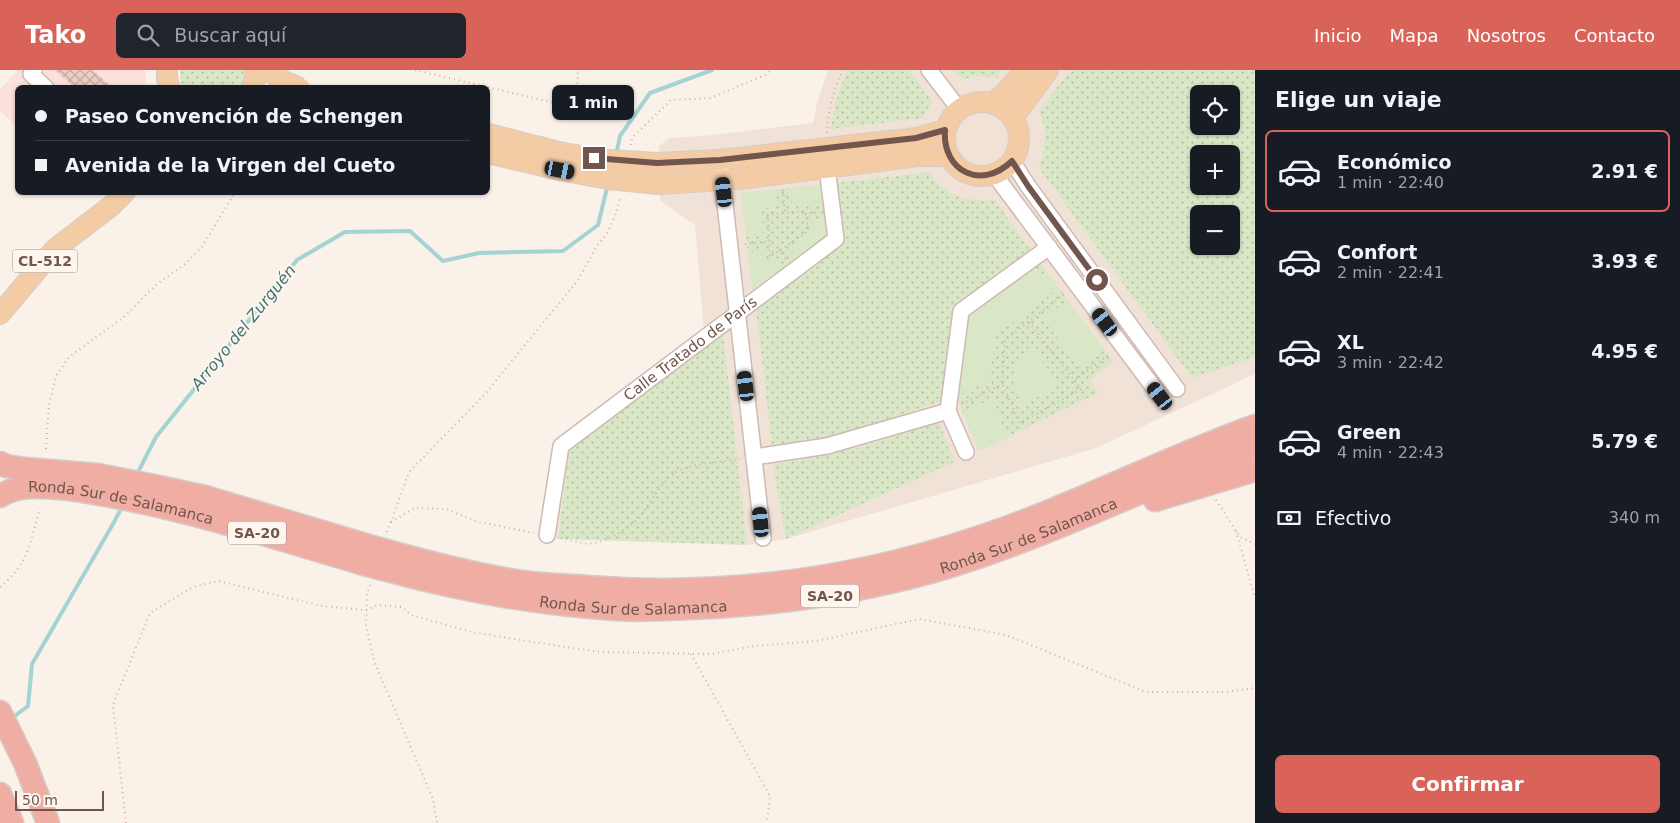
<!DOCTYPE html>
<html lang="es">
<head>
<meta charset="utf-8">
<style>
  body { margin:0; font-family:"DejaVu Sans",sans-serif; background:#20242c; color:#f1f3f6; height:100vh; display:flex; flex-direction:column; font-size:19px; white-space:nowrap }
  * { box-sizing:border-box; margin:0 }
  p { font-size:16px; color:#9ea1a6 }
  .icon { flex:none; width:28px; height:28px; fill:none; stroke:currentColor; stroke-width:2; stroke-linecap:round; stroke-linejoin:round }
  .map { position:relative; flex:1; overflow:hidden }
  .details { display:flex; flex-direction:column; background:#171b24; width:425px }
  .details>* { flex:none }
  .guide { position:absolute; left:15px; top:15px; width:475px; height:110px; border-radius:8px; box-shadow:0 1px 4px #0004; display:grid; align-content:center; height:110px; padding:0 20px; background:#171b24 }
  .buttons { position:absolute; left:1190px; top:15px; display:grid; gap:10px }
  .buttons a { display:grid; place-items:center; width:50px; height:50px; border-radius:8px; background:#171b24; box-shadow:0 1px 4px #0004; font-size:25px }
  .scale { position:absolute; left:15px; bottom:12px; width:89px; box-sizing:border-box; padding-left:5px; border:2px solid #72564e; border-top:0; font-size:14px; line-height:18px; white-space:nowrap; color:#72564e; -webkit-text-stroke:4px #fdf5ee; paint-order:stroke }
  .end { position:absolute; width:22px; height:22px; margin:-11px; border:6px solid #72564e; background:#fff; box-shadow:0 0 0 2px #fff }
  .from { border-radius:50% }
  .bubble { position:absolute; height:35px; border-radius:8px; background:#171b24; box-shadow:0 1px 4px #0004; font-size:16px; font-weight:600; line-height:35px; text-align:center }
  .car { position:absolute; width:15px; height:30px; margin:-15px -8px; border-radius:6px; box-shadow:0 0 4px 1px #0007; background:linear-gradient(#222 24%,#8ab4d8 0 40%,#222 0 76%,#8ab4d8 0 86%,#222 0) }
  .guide b { display:flex; align-items:center; gap:18px; height:48px; font-size:19px }
  .guide b+b { border-top:1px solid #363941 }
  .guide i { width:12px; height:12px; background:#f1f3f6 }
  ul { padding:0; list-style:none }
  li { display:flex; align-items:center; gap:15px; height:82px; margin:0 10px 8px; padding:0 10px; border:2px solid transparent; border-radius:8px }
  li div { flex:1 }
  li b { display:block; font-size:19px }
  li em { font-style:normal; font-weight:600 }
  li.on { border-color:#d96358 }
  li>.icon { width:45px; height:45px; stroke-width:1.5 }
  h2 { padding:0 20px; font-size:22px; line-height:60px }
  .pay { display:flex; align-items:center; gap:12px; height:55px; padding:0 20px; font-size:19px }
  .pay p { margin-inline-start:auto }
  .button { display:flex; gap:10px; margin-top:auto; padding:10px 20px }
  .button a { flex:1; height:58px; border-radius:8px; background:#d96358; color:#fff; font-size:20px; font-weight:600; line-height:58px; text-align:center }
  header { display:flex; align-items:center; gap:30px; box-sizing:border-box; height:70px; padding:0 25px; background:#d96358; color:#fff }
  header strong { font-size:24px }
  nav { display:flex; gap:28px; margin-inline-start:auto; font-size:18px }
  .search { width:350px; height:45px; background:#20242c; display:flex; align-items:center; gap:12px; box-sizing:border-box; padding:0 18px; border-radius:8px; color:#9ea1a6; font-size:19px }
  main { display:flex; flex:1; min-height:0 }
  .map>svg:first-child { display:block }
</style>
</head>
<body>
<header>
<strong>Tako</strong>
<div class="search"><svg class="icon" aria-label="search" viewBox="0 0 24 24"><circle cx="10" cy="10" r="6"/><path d="M15 15l6 6"/></svg>Buscar aquí</div>
<nav><a>Inicio</a><a>Mapa</a><a>Nosotros</a><a>Contacto</a></nav>
</header>
<main>
<div class="map">
<svg width="1255" height="753" viewBox="0 0 1255 753">
  <defs>
    <pattern id="grass-dots" width="8" height="8" patternUnits="userSpaceOnUse" patternTransform="scale(1.25)"><rect width="8" height="8" fill="#d9e7c7"/><path d="M2 2h.1M6 6h.1" fill="none" stroke="#b4bea4" stroke-width="1.8" stroke-linecap="round"/></pattern>
    <pattern id="building-cross-hatch" width="8" height="8" patternUnits="userSpaceOnUse" patternTransform="scale(1.25)"><rect width="8" height="8" fill="#edcdc2"/><path d="M0 0l8 8M0 8l8-8" fill="none" stroke="#c4a9a0"/></pattern>
  </defs>
  <rect width="100%" height="100%" fill="#faf1e8"/>
  <path fill="#f1e2d7" fill-rule="evenodd" d="M828 0H1255V304L1096 378 786 469 747 475 541 468 553 377 704 261 695 155 660 131 659 76 669 68 704 66 813 53 817 33ZM1199 24H1231V56H1199ZM1199 84H1231V116H1199ZM1199 144H1231V176H1199Z"/>
  <path fill="#fae1dd" d="M18 0H145L146 17 18 18 17 56 0 41V20Z"/>
  <path fill="url(#grass-dots)" fill-rule="evenodd" d="M180 0H245L246 4 242 17H182L180 8Z
    M847 0H909L932 31 923 48 831 59 835 33Z
    M954 0H1003L997 8 974 6 962 10Z
    M1071 0H1255V287L1192 308 1039 98C1046 78 1047 61 1039 40ZM1199 24H1231V56H1199ZM1199 84H1231V116H1199ZM1199 144H1231V176H1199Z
    M931 102C944 128 969 131 995 130L1033 184 958 240 944 330 866 357 824 368 772 377 756 238 843 173 836 113Z
    M825 114 831 167 753 225 741 123Z
    M1040 192 1113 292 1090 310 1098 323 978 381 955 323 967 247Z
    M723 263 747 475 558 469 570 377Z
    M939 352 954 392 786 469 773 395 862 377Z"/>
  <path fill="#d9e7c7" d="M825 114 827 134 810 136 809 133 792 135 791 118Z
    M776 120 778 136 762 139 763 165 746 167 741 123Z
    M829 148 831 167 798 191 788 178 813 159 812 151Z
    M765 180 766 194 776 187 786 200 753 225 748 183Z
    M1032 198 1041 211 1050 205 1059 218 996 265 989 311 956 326 967 247Z
    M1068 230 1105 280 1080 298 1043 248Z
    M1032 278 1060 315 1022 335 1013 312 1016 291Z
    M992 329 1008 368 978 381 963 342Z"/>
  <g fill="none" stroke-linecap="round" stroke-linejoin="round">
    <path stroke="#a5d3d3" stroke-width="4" d="M616 85 620 66 650 23 712 0
      M137 404 156 367 297 190 345 162 410 161 443 191 479 183 563 181 598 155 608 114
      M12 648 28 636 32 594 113 454 123 435"/>
  </g>
  <path fill="url(#building-cross-hatch)" d="M55 0H93L113 18H75Z"/>
  <g fill="none" stroke-linecap="round" stroke-linejoin="round">
    <defs>
      <g id="minor">
        <path d="M34 0 31 4 46 18"/>
        <path d="M929 0 959 39"/>
        <path d="M1012 91 1028 116 1177 319"/>
        <path d="M721 99 763 468"/>
        <path d="M994 104 1160 326"/>
        <path d="M966 382 948 341 961 241 1049 177"/>
        <path d="M754 387 827 376 948 341"/>
        <path id="s1" d="M547 465 561 376 836 169 827 98"/>
      </g>
      <path id="major" d="M167 0V9L170 18
        M267 0 283 11
        M253 18 256 0
        M945 69a37 37 0 1 1 74 0a37 37 0 1 1-74 0Z
        M992 33 1004 24 1025 0
        M1013 48 1048 0
        M488 64 563 83
        M488 83 560 100
        M657 93 720 90 916 68 945 60
        M659 114 740 109 918 86H948
        M0 244 55 179 111 136 125 122"/>
      <g id="highway">
        <path d="M0 393 6 396 25 399 98 405 159 417 205 427 369 476"/>
        <path id="s2" d="M0 426C10 420 20 417 32 417 63 416 96 423 126 429 207 445 285 471 364 494"/>
        <path d="M1155 430 1255 400"/>
        <path d="M387 481C427 492 468 503 510 510 535 515 561 515 586 517 719 527 848 511 974 469 1070 438 1160 390 1255 356"/>
        <path id="s3" d="M383 499C459 520 536 534 615 539 640 541 667 539 692 538 774 535 855 523 934 501 1044 469 1147 416 1255 376"/>
        <path d="M0 642 25 693 48 753"/>
        <path d="M0 724 12 753"/>
      </g>
    </defs>
    <use href="#minor" stroke="#cebab2" stroke-width="18"/>
    <use href="#major" stroke="#d5ccca" stroke-width="22"/>
    <use href="#highway" stroke="#d5ccca" stroke-width="25"/>
    <path stroke="#d2b0a5" stroke-width="2" stroke-dasharray="1 4" stroke-linecap="butt" d="M415 0 576 38 578 0
      M827 63C828 41 833 19 843 0
      M631 75 632 68 671 30 710 28 765 5 771 0
      M783 120 785 143 768 145 770 187 808 161 805 141 785 143
      M805 144 820 142
      M745 174 769 171
      M779 180 787 190
      M1029 252 1081 319 1020 353 1002 314 1005 270 1067 222
      M1075 310 1111 283
      M962 334 1002 314
      M46 379 49 335 56 306 69 287 124 247 157 214 184 195 202 177 235 122
      M1216 430 1240 467 1255 474
      M391 452 415 438 447 439 474 451 534 463
      M1236 461 1255 528
      M387 462 409 402 485 324 578 210 598 174C611 162 617 142 620 126
      M561 468C572 470 583 475 594 473 608 471 634 455 643 443 652 429 660 415 673 404 688 393 721 392 740 389
      M370 515 367 524 366 556 375 594 433 729 437 753
      M0 517C29 493 30 473 40 438
      M691 584 770 726 767 753
      M126 753 113 635 150 543 193 517 218 511 322 536 366 540 378 535 402 537 411 545 472 562 552 575 601 582 711 584 755 576 816 571 920 549 1006 565 1146 622H1225L1255 618"/>
    <use href="#minor" stroke="#fff" stroke-width="15"/>
    <use href="#major" stroke="#f3cca6" stroke-width="20"/>
    <use href="#highway" stroke="#efada4" stroke-width="22"/>
    <defs>
      <path id="major-bridge" d="M283 11 300 18
        M563 83 609 90 657 93
        M560 100 608 109 659 114"/>
      <path id="highway-bridge" d="M369 476 387 481
        M364 494 383 499"/>
    </defs>
    <use href="#major-bridge" stroke="#d5ccca" stroke-width="22" stroke-linecap="butt"/>
    <use href="#highway-bridge" stroke="#d5ccca" stroke-width="25" stroke-linecap="butt"/>
    <use href="#major-bridge" stroke="#f3cca6" stroke-width="20"/>
    <use href="#highway-bridge" stroke="#efada4" stroke-width="22"/>
  </g>
  <g fill="none" stroke-linecap="round" stroke-linejoin="round">
    <path stroke="#72564e" stroke-width="6" d="M594 88 657 93 720 90 916 68 945 60C942 101 981 121 1012 91L1028 116 1097 210"/>
  </g>
  <g text-anchor="middle" stroke-width="4" stroke-linejoin="round" paint-order="stroke">
    <g fill="#fdf5ee" stroke="#9c867e" stroke-width="1">
      <rect x="12.5" y="179.5" width="65" height="23" rx="4"/>
      <rect x="228" y="451.5" width="58" height="23" rx="4"/>
      <rect x="801" y="514.5" width="58" height="23" rx="4"/>
    </g>
    <g font-size="14" font-weight="bold" fill="#72564e">
      <text x="45" y="196">CL-512</text>
      <text x="257" y="468">SA-20</text>
      <text x="830" y="531">SA-20</text>
    </g>
    <g font-size="15" fill="#72564e" stroke="#fdf5ee">
      <text dy="5" stroke="none"><textPath href="#s1" startOffset="252">Calle Tratado de París</textPath></text>
      <text dy="5" stroke="none"><textPath href="#s2" startOffset="124">Ronda Sur de Salamanca</textPath></text>
      <text dy="5" stroke="none"><textPath href="#s3" startOffset="659">Ronda Sur de Salamanca</textPath></text>
      <text dy="5" stroke="none"><textPath href="#s3" startOffset="254">Ronda Sur de Salamanca</textPath></text>
    </g>
    <g font-size="16" font-style="italic" fill="#437576" stroke="#fdf5ee">
      <text transform="translate(243 257) rotate(-51)" y="6">Arroyo del Zurguén</text>
    </g>
  </g>
</svg>
<div class="buttons">
<a><svg class="icon" aria-label="locate" viewBox="0 0 24 24"><circle cx="12" cy="12" r="6"/><path d="M12 2v4M12 18v4M2 12h4M18 12h4"/></svg></a>
<a>+</a>
<a>−</a>
</div>
<div class="scale">50 m</div>
<i class="end from" style="left:1097px;top:210px"></i>
<i class="end" style="left:594px;top:88px"></i>
<div class="bubble" style="left:552px;top:15px;width:82px">1 min</div>
<i class="car" style="left:560px;top:100px;rotate:101deg"></i>
<i class="car" style="left:724px;top:122px;rotate:354deg"></i>
<i class="car" style="left:1105px;top:252px;rotate:323deg"></i>
<i class="car" style="left:746px;top:316px;rotate:353deg"></i>
<i class="car" style="left:1160px;top:326px;rotate:323deg"></i>
<i class="car" style="left:761px;top:452px;rotate:354deg"></i>
<div class="guide">
<b><i class="from"></i>Paseo Convención de Schengen</b>
<b><i></i>Avenida de la Virgen del Cueto</b>
</div>
</div>
<section class="details">
<h2>Elige un viaje</h2>
<ul>
<li class="on"><svg class="icon" aria-label="car" viewBox="0 0 24 24"><path d="M5 17H2v-5l4-1 3-4h7l3 4 3 1v5h-3M9 17h6M6 11h13"/><circle cx="7" cy="17" r="2"/><circle cx="17" cy="17" r="2"/></svg><div><b>Económico</b><p>1 min · 22:40</p></div><em>2.91 €</em></li>
<li><svg class="icon" aria-label="car" viewBox="0 0 24 24"><path d="M5 17H2v-5l4-1 3-4h7l3 4 3 1v5h-3M9 17h6M6 11h13"/><circle cx="7" cy="17" r="2"/><circle cx="17" cy="17" r="2"/></svg><div><b>Confort</b><p>2 min · 22:41</p></div><em>3.93 €</em></li>
<li><svg class="icon" aria-label="car" viewBox="0 0 24 24"><path d="M5 17H2v-5l4-1 3-4h7l3 4 3 1v5h-3M9 17h6M6 11h13"/><circle cx="7" cy="17" r="2"/><circle cx="17" cy="17" r="2"/></svg><div><b>XL</b><p>3 min · 22:42</p></div><em>4.95 €</em></li>
<li><svg class="icon" aria-label="car" viewBox="0 0 24 24"><path d="M5 17H2v-5l4-1 3-4h7l3 4 3 1v5h-3M9 17h6M6 11h13"/><circle cx="7" cy="17" r="2"/><circle cx="17" cy="17" r="2"/></svg><div><b>Green</b><p>4 min · 22:43</p></div><em>5.79 €</em></li>
</ul>
<div class="pay"><svg class="icon" aria-label="cash" viewBox="0 0 24 24"><path d="M3 7h18v10H3z"/><circle cx="12" cy="12" r="2"/></svg>Efectivo<p>340 m</p></div>
<div class="button"><a>Confirmar</a></div>
</section>
</main>
</body>
</html>
